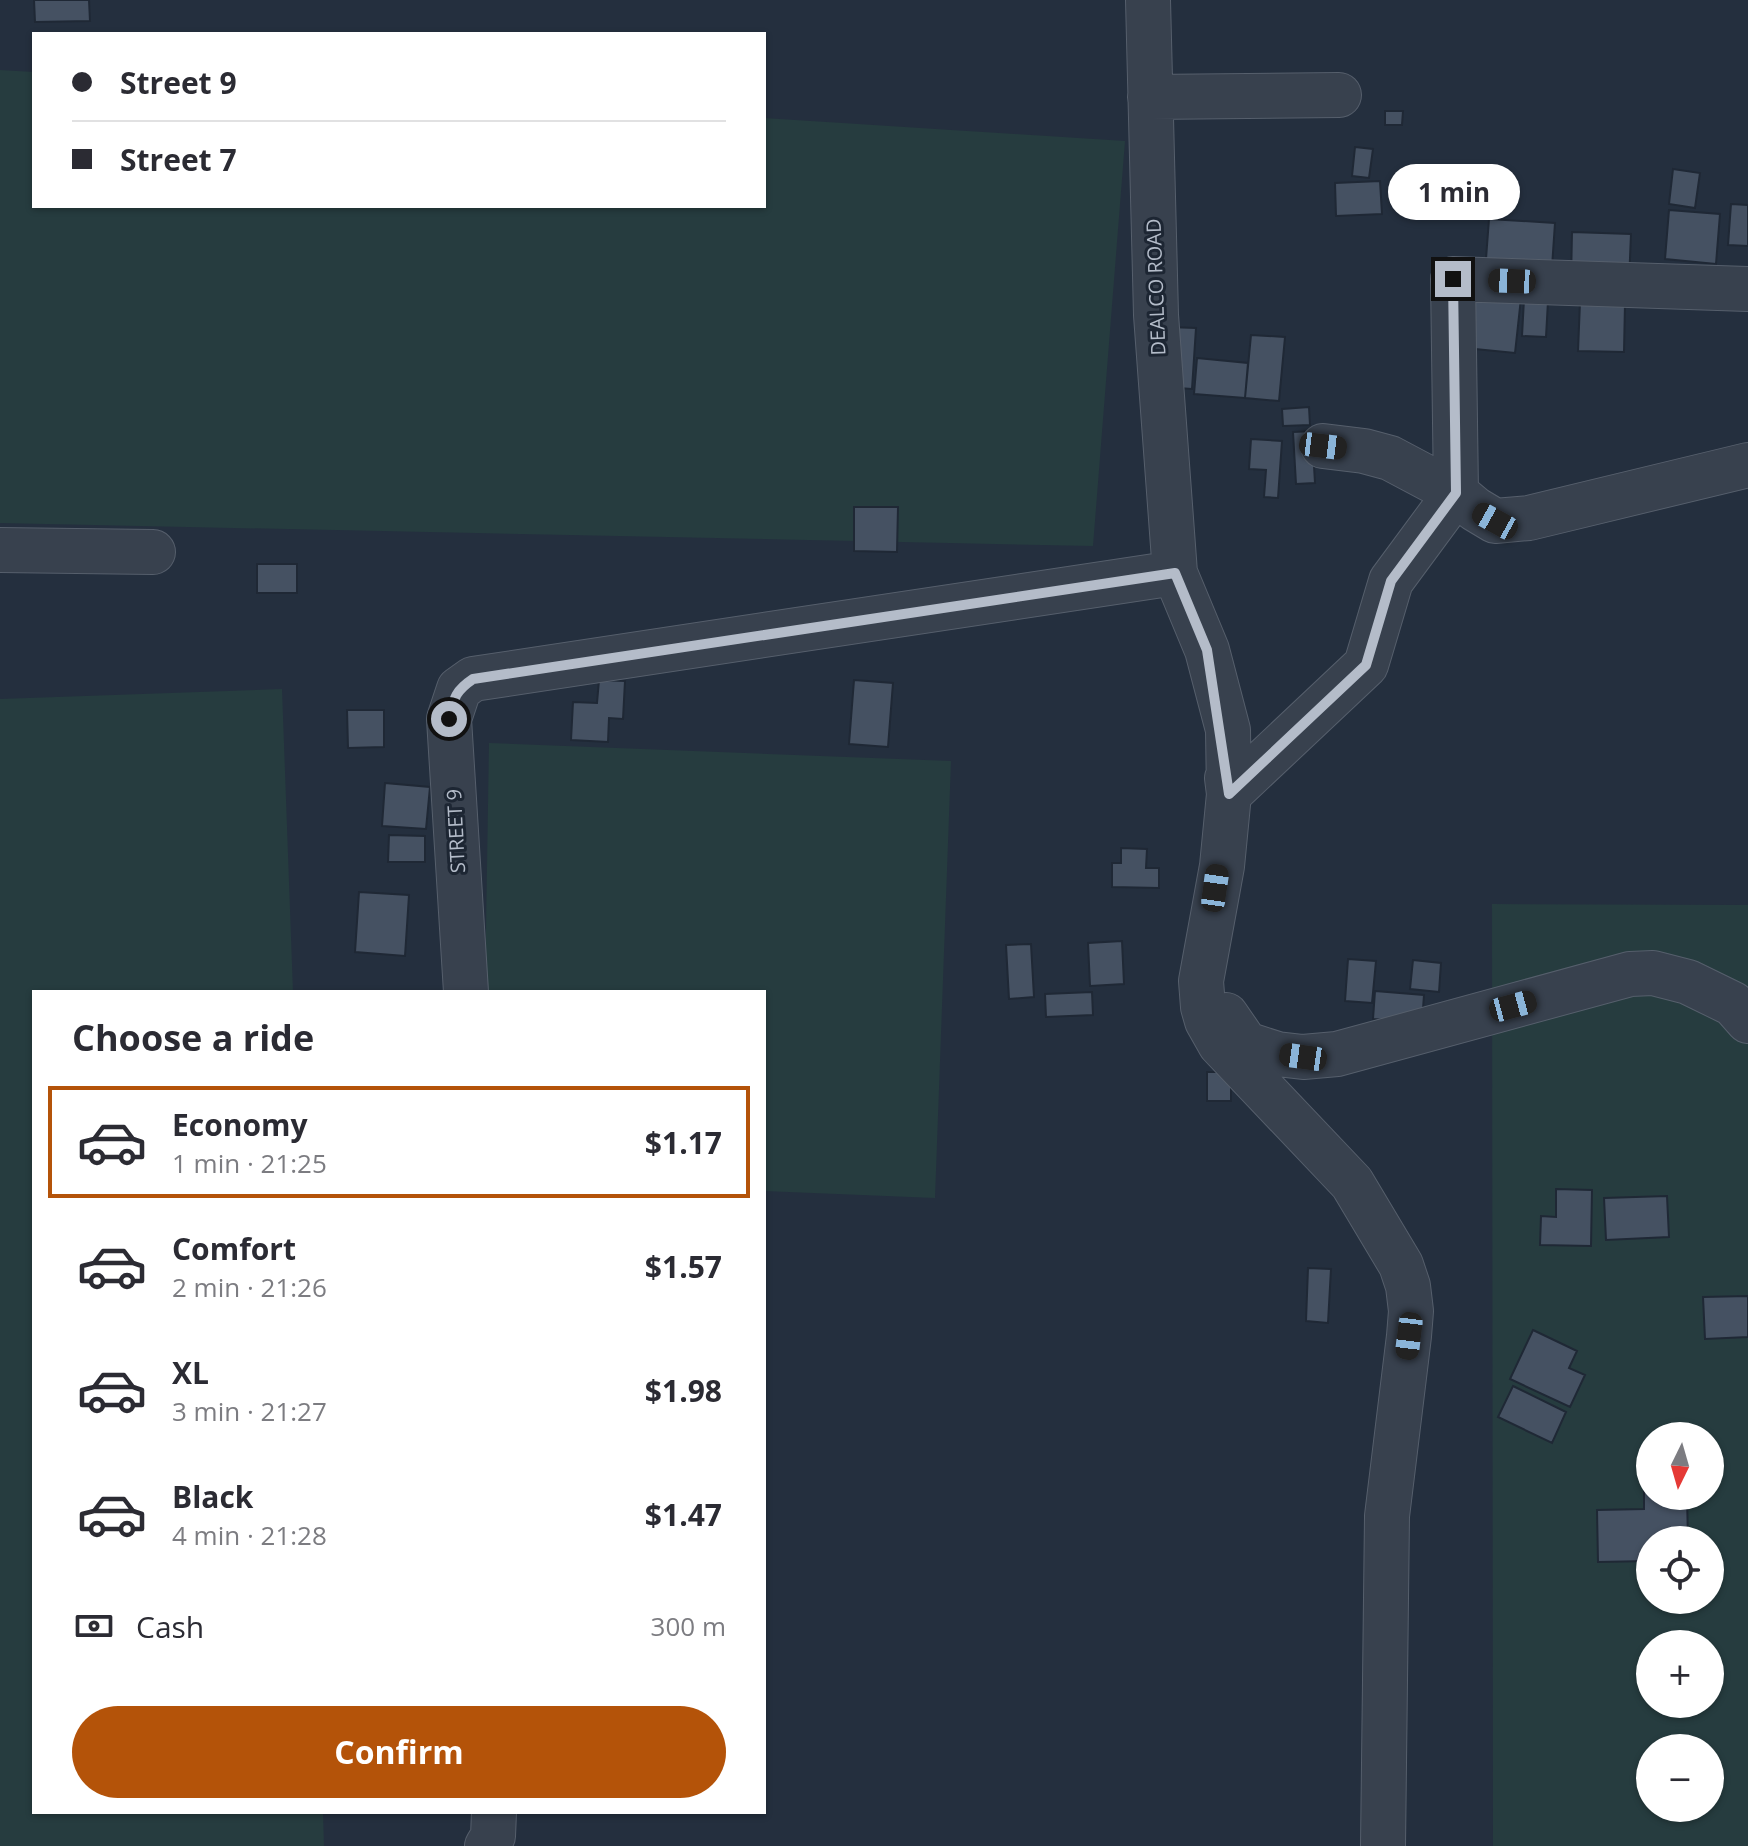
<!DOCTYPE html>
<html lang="en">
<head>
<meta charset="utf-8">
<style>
  body { margin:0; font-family:"Open Sans",sans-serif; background:#f2f2f3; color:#2b2b33; height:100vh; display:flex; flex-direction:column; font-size:30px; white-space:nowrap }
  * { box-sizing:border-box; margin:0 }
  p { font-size:26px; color:#7c7c81 }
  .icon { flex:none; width:44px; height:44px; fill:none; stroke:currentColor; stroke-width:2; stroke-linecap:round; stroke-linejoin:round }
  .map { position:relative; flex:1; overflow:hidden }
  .sheet { position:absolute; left:32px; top:990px; width:734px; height:824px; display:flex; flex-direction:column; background:#fff; border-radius:0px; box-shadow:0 2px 6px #0004 }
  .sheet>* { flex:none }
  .top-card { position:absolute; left:32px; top:32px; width:734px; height:176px; border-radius:0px; box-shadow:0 2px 6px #0004; display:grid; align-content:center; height:176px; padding:0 40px; background:#fff }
  .needle { width:52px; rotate:185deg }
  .fabs { position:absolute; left:1636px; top:1422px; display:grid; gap:16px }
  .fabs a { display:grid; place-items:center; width:88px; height:88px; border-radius:50%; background:#fff; box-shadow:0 2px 6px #0004; font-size:40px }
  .end { position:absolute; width:36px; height:36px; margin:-18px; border:10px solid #b4bcc9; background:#111; box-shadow:0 0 0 4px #111 }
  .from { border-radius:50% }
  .bubble { position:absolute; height:56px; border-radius:28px; background:#fff; box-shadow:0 2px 6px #0004; font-size:26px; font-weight:700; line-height:56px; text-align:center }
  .car { position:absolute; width:24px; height:48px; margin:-24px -12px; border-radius:10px; box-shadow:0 0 6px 2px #0007; background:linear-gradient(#222 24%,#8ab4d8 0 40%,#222 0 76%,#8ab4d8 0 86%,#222 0) }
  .top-card b { display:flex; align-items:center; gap:28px; height:76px; font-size:30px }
  .top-card b+b { border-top:2px solid #e1e1e2 }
  .top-card i { width:20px; height:20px; background:#2b2b33 }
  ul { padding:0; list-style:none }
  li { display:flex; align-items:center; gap:24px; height:112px; margin:0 16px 12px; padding:0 24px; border:4px solid transparent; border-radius:0px }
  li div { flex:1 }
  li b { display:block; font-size:30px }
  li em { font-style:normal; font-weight:700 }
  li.selected { border-color:#b45309 }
  li>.icon { width:72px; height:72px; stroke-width:1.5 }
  h2 { padding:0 40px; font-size:36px; line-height:96px }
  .pay { display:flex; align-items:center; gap:20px; height:88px; padding:0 40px; font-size:30px }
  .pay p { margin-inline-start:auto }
  .action { display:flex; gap:16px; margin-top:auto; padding:16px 40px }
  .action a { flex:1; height:92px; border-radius:48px; background:#b45309; color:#fff; font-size:32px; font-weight:700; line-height:92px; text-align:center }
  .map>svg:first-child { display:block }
</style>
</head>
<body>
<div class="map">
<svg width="1748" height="1846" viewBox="0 0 1748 1846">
  <rect width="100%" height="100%" fill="#242f3e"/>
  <path fill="#263c3f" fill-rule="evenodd" d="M0 70 34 72V206H764V118L1125 141 1093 546 0 523Z
    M282 689 293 992H34V1812H323L324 1846H0V699Z
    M489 743 951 761 935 1198 764 1191V992H485Z
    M1492 904 1748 905V1846H1493ZM1650 1436H1710V1496H1650ZM1650 1540H1710V1600H1650ZM1650 1644H1710V1704H1650ZM1650 1748H1710V1808H1650Z"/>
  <path fill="#455162" stroke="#1f2835" stroke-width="2" d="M34 0H89L90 21 35 22Z
    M1385 111H1403L1402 125H1385Z
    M1355 147 1373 149 1369 178 1352 176Z
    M1673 169 1700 173 1695 208 1669 204Z
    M1380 181 1382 214 1336 216 1335 183Z
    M1731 204 1748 205V246L1728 245Z
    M1669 210 1720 214 1716 264 1665 259Z
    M1489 219 1555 223 1551 282 1486 259Z
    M1572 232 1631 234 1629 282 1571 281Z
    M1470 293 1521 298 1515 353 1465 348Z
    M1524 299 1548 301 1546 337 1522 336Z
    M1580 302 1625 303 1624 352 1578 351Z
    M1169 327 1196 328 1192 389 1164 387Z
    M1251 335 1285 337 1279 401 1245 398Z
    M1197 358 1248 363 1245 398 1194 394Z
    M1309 407 1310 425 1283 426 1282 409Z
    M1312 431 1315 483 1296 484 1293 432Z
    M1251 439 1282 441 1278 498 1264 497 1266 470 1249 469Z
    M854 507H898L897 552 854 551Z
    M257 564H297V593H257Z
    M599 680 625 681 623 719 609 718 608 742 571 740 573 702 597 703Z
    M854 680 893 683 888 747 849 744Z
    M347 710H384V747L348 748Z
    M385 783 430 787 426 829 382 826Z
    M389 835 425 836V862H388Z
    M1121 848 1147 849 1146 868H1159V888L1112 887V863H1121Z
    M359 892 409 895 405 956 355 952Z
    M1122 941 1124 984 1090 986 1088 943Z
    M1031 944 1034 997 1009 999 1006 945Z
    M1348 959 1376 961 1372 1003 1345 1001Z
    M1413 960 1441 963 1439 992 1410 989Z
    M1375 991 1424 995 1422 1023 1373 1019Z
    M1092 992 1093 1015 1046 1017 1045 994Z
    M1207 1072H1231V1101H1207Z
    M1556 1189 1592 1190 1591 1246 1540 1245 1541 1216 1556 1217Z
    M1667 1196 1669 1237 1606 1240 1604 1198Z
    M1308 1268 1331 1269 1328 1323 1306 1321Z
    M1748 1296V1337L1705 1339 1703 1297Z
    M1533 1330 1577 1351 1569 1368 1585 1375 1570 1407 1510 1379Z
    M1513 1386 1566 1412 1552 1443 1498 1417Z
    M1644 1491H1650V1496H1687L1688 1540H1650V1561L1598 1562 1597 1510 1644 1509Z"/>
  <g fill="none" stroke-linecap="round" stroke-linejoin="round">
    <defs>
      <path id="minor" d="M1148 0 1156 315 1175 573 1207 650 1228 730 1229 794 1222 866 1201 981 1203 1007 1207 1021 1220 1044 1352 1183 1401 1265 1408 1286 1411 1311 1409 1336 1387 1516 1383 1846
        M1150 97 1339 95
        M1323 446 1364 451 1390 458 1456 493 1475 509 1495 521 1529 518 1748 465
        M0 550 153 552
        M1227 778 1229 794 1366 665 1391 581 1456 493 1453 279 1748 289
        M466 992 449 719 459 689 473 679 1175 573
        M1226 1015 1246 1044 1277 1054 1303 1057 1337 1054 1630 974 1653 973 1688 982 1733 1004 1748 1021
        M487 1846 493 1836 494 1812"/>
    </defs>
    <use href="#minor" stroke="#565f6c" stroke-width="46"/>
    <use href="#minor" stroke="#38414e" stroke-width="44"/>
  </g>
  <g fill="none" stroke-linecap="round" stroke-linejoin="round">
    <path stroke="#b4bcc9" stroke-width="10" d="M449 719C454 698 455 691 473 679L1175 573 1207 650 1229 794 1366 665 1391 581 1456 493 1453 279"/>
  </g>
  <g text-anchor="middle" stroke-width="6" stroke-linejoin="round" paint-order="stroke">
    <g font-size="20" fill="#b4bcc9" stroke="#1d2633">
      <text transform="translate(1156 287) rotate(-92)" y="7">DEALCO ROAD</text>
      <text transform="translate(456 831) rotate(-93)" y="7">STREET 9</text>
    </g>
  </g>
</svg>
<div class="fabs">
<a><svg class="needle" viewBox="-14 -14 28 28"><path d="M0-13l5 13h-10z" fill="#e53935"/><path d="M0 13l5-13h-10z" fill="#7c7c81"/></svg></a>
<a><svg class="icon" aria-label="locate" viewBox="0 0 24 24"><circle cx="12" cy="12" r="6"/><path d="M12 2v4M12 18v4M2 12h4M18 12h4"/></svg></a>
<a>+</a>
<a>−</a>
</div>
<i class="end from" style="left:449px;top:719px"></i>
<i class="end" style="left:1453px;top:279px"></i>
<div class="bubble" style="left:1388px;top:164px;width:132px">1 min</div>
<i class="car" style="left:1512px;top:281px;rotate:272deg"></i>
<i class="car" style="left:1323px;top:446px;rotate:97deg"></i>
<i class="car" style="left:1495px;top:521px;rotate:299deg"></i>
<i class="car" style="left:1215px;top:888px;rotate:8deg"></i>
<i class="car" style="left:1513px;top:1006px;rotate:75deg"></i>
<i class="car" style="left:1303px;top:1057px;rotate:278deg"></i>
<i class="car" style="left:1409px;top:1336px;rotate:187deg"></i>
<div class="top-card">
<b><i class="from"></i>Street 9</b>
<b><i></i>Street 7</b>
</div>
<section class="sheet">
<h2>Choose a ride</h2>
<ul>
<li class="selected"><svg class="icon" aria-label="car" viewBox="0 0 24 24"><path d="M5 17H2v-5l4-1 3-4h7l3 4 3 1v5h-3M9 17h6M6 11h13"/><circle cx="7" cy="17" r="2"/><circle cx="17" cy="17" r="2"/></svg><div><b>Economy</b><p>1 min · 21:25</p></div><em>$1.17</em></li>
<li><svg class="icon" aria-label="car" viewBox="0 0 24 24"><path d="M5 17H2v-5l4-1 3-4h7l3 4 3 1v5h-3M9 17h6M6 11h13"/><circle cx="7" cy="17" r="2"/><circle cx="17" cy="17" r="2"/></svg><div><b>Comfort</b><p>2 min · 21:26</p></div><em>$1.57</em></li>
<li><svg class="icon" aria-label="car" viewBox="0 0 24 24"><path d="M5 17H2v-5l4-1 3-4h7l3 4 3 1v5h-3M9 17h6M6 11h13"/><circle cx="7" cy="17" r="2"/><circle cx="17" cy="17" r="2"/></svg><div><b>XL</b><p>3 min · 21:27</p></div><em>$1.98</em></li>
<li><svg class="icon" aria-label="car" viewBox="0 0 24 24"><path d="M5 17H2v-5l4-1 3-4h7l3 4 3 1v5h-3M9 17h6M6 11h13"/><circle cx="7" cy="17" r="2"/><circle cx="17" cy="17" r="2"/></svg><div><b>Black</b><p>4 min · 21:28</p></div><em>$1.47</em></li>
</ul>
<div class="pay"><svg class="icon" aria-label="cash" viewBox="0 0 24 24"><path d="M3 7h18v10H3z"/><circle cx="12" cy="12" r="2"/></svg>Cash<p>300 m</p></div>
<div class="action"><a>Confirm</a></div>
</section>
</div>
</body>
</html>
